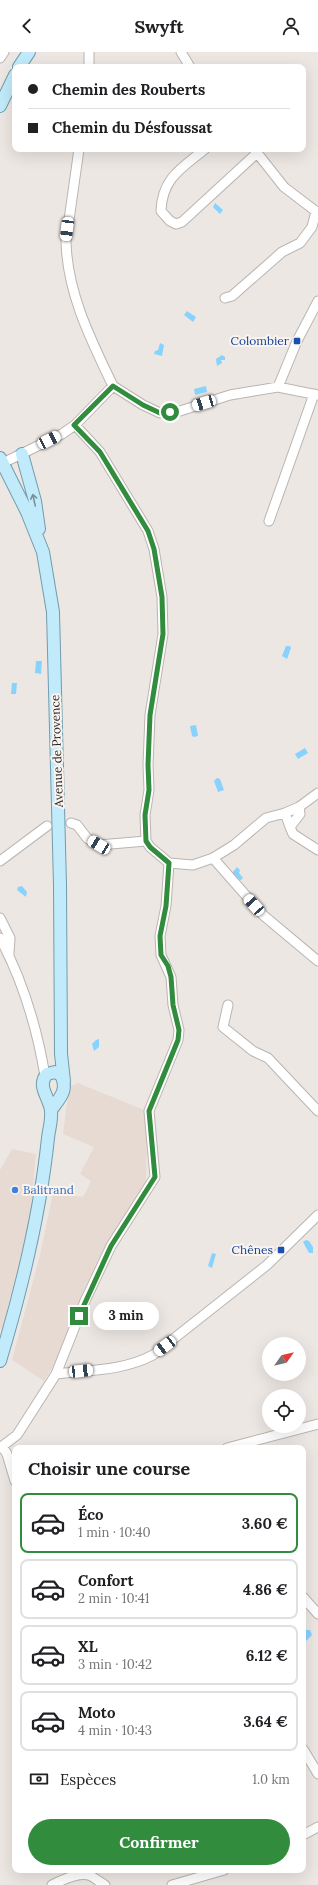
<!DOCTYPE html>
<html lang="fr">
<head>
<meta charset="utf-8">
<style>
  body { margin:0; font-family:Lora,serif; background:#f6f6f6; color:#202124; height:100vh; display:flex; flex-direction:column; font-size:15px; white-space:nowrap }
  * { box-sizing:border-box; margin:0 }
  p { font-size:13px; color:#757577 }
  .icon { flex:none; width:22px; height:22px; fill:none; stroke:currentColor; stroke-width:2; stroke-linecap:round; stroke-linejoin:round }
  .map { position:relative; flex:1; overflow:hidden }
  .details { position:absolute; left:12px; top:1393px; width:294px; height:428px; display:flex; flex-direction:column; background:#fff; border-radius:8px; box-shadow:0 4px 16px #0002 }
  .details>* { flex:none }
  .guide { position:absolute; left:12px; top:12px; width:294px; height:88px; border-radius:8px; box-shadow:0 4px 16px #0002; display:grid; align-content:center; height:88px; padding:0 16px; background:#fff }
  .needle { width:26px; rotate:56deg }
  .tools { position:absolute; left:262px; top:1285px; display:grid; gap:8px }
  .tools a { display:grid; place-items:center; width:44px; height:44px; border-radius:50%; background:#fff; box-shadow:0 4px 16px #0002; font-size:20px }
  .end { position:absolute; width:18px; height:18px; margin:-9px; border:5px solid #328c3d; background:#fff; box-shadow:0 0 0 2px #fff }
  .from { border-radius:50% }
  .bubble { position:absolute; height:28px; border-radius:14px; background:#fff; box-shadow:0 4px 16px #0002; font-size:13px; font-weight:700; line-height:28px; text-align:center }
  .car { position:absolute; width:12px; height:24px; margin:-12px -6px; border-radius:5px; box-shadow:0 0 3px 1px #0007; background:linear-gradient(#fff 24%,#345 0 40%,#fff 0 76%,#345 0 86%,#fff 0) }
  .guide b { display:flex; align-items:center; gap:14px; height:38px; font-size:15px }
  .guide b+b { border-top:1px solid #e0e0e0 }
  .guide i { width:10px; height:10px; background:#202124 }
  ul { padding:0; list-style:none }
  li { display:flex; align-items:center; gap:12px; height:60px; margin:0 8px 6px; padding:0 8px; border:2px solid #e0e0e0; border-radius:8px }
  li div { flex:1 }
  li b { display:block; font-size:15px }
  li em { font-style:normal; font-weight:700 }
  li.current { border-color:#328c3d }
  li>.icon { width:36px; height:36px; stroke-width:1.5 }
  h2 { padding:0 16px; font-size:18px; line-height:48px }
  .pay { display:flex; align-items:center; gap:10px; height:44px; padding:0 16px; font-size:15px }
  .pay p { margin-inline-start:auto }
  .action { display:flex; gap:8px; margin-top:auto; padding:8px 16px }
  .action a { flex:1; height:46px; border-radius:24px; background:#328c3d; color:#fff; font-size:16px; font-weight:700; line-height:46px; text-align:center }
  header { display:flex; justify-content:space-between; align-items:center; height:52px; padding:0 16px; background:#fff; font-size:18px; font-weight:700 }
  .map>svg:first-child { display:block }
</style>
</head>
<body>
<header><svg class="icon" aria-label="back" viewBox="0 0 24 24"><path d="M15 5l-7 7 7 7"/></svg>Swyft<svg class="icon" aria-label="person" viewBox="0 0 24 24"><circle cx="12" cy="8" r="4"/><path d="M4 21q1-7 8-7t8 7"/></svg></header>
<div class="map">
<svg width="318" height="1833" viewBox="0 0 318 1833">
  <rect width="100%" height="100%" fill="#ede7e3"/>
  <path fill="#e7dad2" d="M78 1031 144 1058 147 1086 146 1132 103 1198 84 1237 59 1304 44 1329 12 1308 40 1203 53 1141 83 1145 91 1129 80 1122 94 1095 63 1082 69 1035Z
    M12 1097 36 1102 30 1167 2 1278 0 1276V1118Z"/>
  <path fill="#88d2fe" d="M215 151 223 158 220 162 213 155Z
    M187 259 196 265 193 270 184 263Z
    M160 291 164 293 162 304 154 302 155 299 158 298Z
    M222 303 225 305V308H221L222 311 217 314 216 307Z
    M206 334 207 340 195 343 194 337Z
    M286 594H290L291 596 287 607 282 604Z
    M36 609H42L41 622 35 621Z
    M12 631H17L16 642H11Z
    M196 673 198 684 194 685 192 684 190 674Z
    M305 696 308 701 298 707 295 702Z
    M217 726 220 727 224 738 218 740 214 729Z
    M237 815 240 818 239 821 243 826 241 828 237 827 232 821Z
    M22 834 27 840 26 845 17 838 18 835Z
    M99 987V995L94 999 92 992 96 988Z
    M306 1188 309 1189 313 1195V1201H309L303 1190Z
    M212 1201 216 1202 212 1216 208 1214Z
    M303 1578H310L312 1583 303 1592Z"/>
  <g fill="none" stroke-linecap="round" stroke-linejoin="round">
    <defs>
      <path id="minor" d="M181 0 190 15
        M0 6 4 0
        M89 15V0
        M79 97 66 189C67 241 91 288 113 334
        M205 97C182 116 162 126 161 159L170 169 176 172 182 170 257 101
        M254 97 284 135 318 161
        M225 246 232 244 282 200 300 191 312 175 316 159
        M113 334 143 353 160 361 180 359 230 343 278 335 318 343
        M278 335 297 289 318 249
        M9 408 62 382 75 373 113 334
        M269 469 314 342
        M285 761 290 775 300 762 299 755
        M71 771 77 773 87 786 99 793 146 789
        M290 775 293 782 318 798
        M213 806 263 863 318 909
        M0 809 47 774
        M169 811 193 813 213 806 234 793 266 766 285 761 299 755 318 741
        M0 866 10 886 9 902
        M0 886C23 929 37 976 45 1024
        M228 953 223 975 253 999 268 1006 318 1059
        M56 1322C89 1318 123 1319 153 1303L267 1213 318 1163
        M2 1394 7 1402 15 1429
        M0 1396 17 1383 56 1322 85 1249 111 1194 155 1125 149 1059 178 988 179 978 173 953 171 925 161 903 160 884 166 854 169 811 150 795 146 789 145 763 149 738 148 713 150 663 163 582 162 545 154 497 148 479 100 400 75 373
        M227 1396 318 1372
        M303 1545 318 1562
        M303 1697 318 1722
        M303 1783 318 1775
        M52 1833C62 1828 80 1819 91 1824 96 1827 100 1830 105 1833
        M172 1833 224 1818"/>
      <path id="major" d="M19 15 29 0
        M0 54 15 23
        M22 402 35 449 39 477
        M0 406 27 460 43 500 53 560 60 833 61 1002 64 1029
        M0 1309C22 1236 40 1163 48 1086 49 1077 52 1068 51 1059 50 1046 36 1034 47 1022L55 1020 61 1023C69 1038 59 1047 51 1058"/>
    </defs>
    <use href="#minor" stroke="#bab5b1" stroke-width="11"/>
    <use href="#major" stroke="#709cac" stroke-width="14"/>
    <use href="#minor" stroke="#fff" stroke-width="9"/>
    <use href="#major" stroke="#c1ebfa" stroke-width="12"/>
  </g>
  <defs><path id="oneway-shaft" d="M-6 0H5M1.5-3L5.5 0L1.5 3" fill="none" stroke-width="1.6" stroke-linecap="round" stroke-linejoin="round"/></defs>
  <use stroke="#7b9199" href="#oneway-shaft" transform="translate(34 448) rotate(-102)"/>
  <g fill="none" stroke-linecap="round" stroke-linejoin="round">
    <path stroke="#328c3d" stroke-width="5" d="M79 1264 111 1194 155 1125 149 1059 178 988 179 978 173 953 171 925 168 914 161 903 160 884 166 854 169 811 150 795 146 789 145 763 149 738 148 713 150 663 163 582 162 545 154 497 148 479 100 400 74 373 113 334 143 353 160 361 170 360"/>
  </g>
  <g fill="#1a4fb4" stroke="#faf4f0" stroke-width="1.5">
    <rect x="293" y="285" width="8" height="8" rx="2"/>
    <rect x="277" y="1194" width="8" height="8" rx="2"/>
  </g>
  <circle fill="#3f7fe0" stroke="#faf4f0" stroke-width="1.5" cx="15" cy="1138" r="4"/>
  <g text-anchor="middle" stroke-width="4" stroke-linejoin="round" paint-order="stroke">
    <g font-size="12" fill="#164399" stroke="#faf4f0" text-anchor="end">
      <text x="289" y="293">Colombier</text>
      <text x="273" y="1202">Chênes</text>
    </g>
    <g font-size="12" fill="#262322" stroke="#faf4f0">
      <text transform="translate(57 699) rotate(-92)" y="4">Avenue de Provence</text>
    </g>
    <g font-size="12" fill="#366cbe" stroke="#faf4f0" text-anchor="start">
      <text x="23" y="1142">Balitrand</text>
    </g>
  </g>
</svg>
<div class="tools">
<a><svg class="needle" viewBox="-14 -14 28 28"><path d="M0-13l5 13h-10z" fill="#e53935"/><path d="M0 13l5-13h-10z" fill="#757577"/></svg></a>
<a><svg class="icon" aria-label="locate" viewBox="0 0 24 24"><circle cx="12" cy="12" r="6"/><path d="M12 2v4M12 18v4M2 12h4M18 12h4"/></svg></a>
</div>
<i class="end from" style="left:170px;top:360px"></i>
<i class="end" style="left:79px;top:1264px"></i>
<div class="bubble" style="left:93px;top:1250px;width:66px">3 min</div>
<i class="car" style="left:67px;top:177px;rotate:187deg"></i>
<i class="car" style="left:204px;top:351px;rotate:253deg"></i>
<i class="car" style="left:49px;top:388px;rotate:63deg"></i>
<i class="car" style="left:99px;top:793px;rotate:301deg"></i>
<i class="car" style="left:254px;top:853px;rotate:318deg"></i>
<i class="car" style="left:165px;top:1294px;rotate:233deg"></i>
<i class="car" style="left:81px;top:1319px;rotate:84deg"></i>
<div class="guide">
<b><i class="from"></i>Chemin des Rouberts</b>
<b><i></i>Chemin du Désfoussat</b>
</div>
<section class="details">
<h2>Choisir une course</h2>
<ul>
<li class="current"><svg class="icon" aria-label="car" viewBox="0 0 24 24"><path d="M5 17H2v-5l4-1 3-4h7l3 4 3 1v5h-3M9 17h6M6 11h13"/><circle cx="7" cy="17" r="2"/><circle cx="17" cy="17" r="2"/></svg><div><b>Éco</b><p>1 min · 10:40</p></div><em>3.60 €</em></li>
<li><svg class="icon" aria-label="car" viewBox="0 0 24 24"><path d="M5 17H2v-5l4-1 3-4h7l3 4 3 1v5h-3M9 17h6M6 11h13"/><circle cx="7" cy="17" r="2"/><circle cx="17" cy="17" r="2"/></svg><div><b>Confort</b><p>2 min · 10:41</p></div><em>4.86 €</em></li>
<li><svg class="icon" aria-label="car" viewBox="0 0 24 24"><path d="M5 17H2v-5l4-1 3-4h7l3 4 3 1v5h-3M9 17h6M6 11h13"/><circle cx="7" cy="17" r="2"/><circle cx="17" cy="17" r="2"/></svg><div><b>XL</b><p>3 min · 10:42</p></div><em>6.12 €</em></li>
<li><svg class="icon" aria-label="car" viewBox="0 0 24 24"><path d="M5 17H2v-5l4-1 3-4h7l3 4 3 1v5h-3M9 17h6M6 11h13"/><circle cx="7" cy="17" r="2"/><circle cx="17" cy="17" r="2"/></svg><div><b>Moto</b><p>4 min · 10:43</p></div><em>3.64 €</em></li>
</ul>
<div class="pay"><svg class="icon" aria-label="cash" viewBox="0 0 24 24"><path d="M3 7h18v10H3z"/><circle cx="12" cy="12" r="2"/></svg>Espèces<p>1.0 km</p></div>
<div class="action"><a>Confirmer</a></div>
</section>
</div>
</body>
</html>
